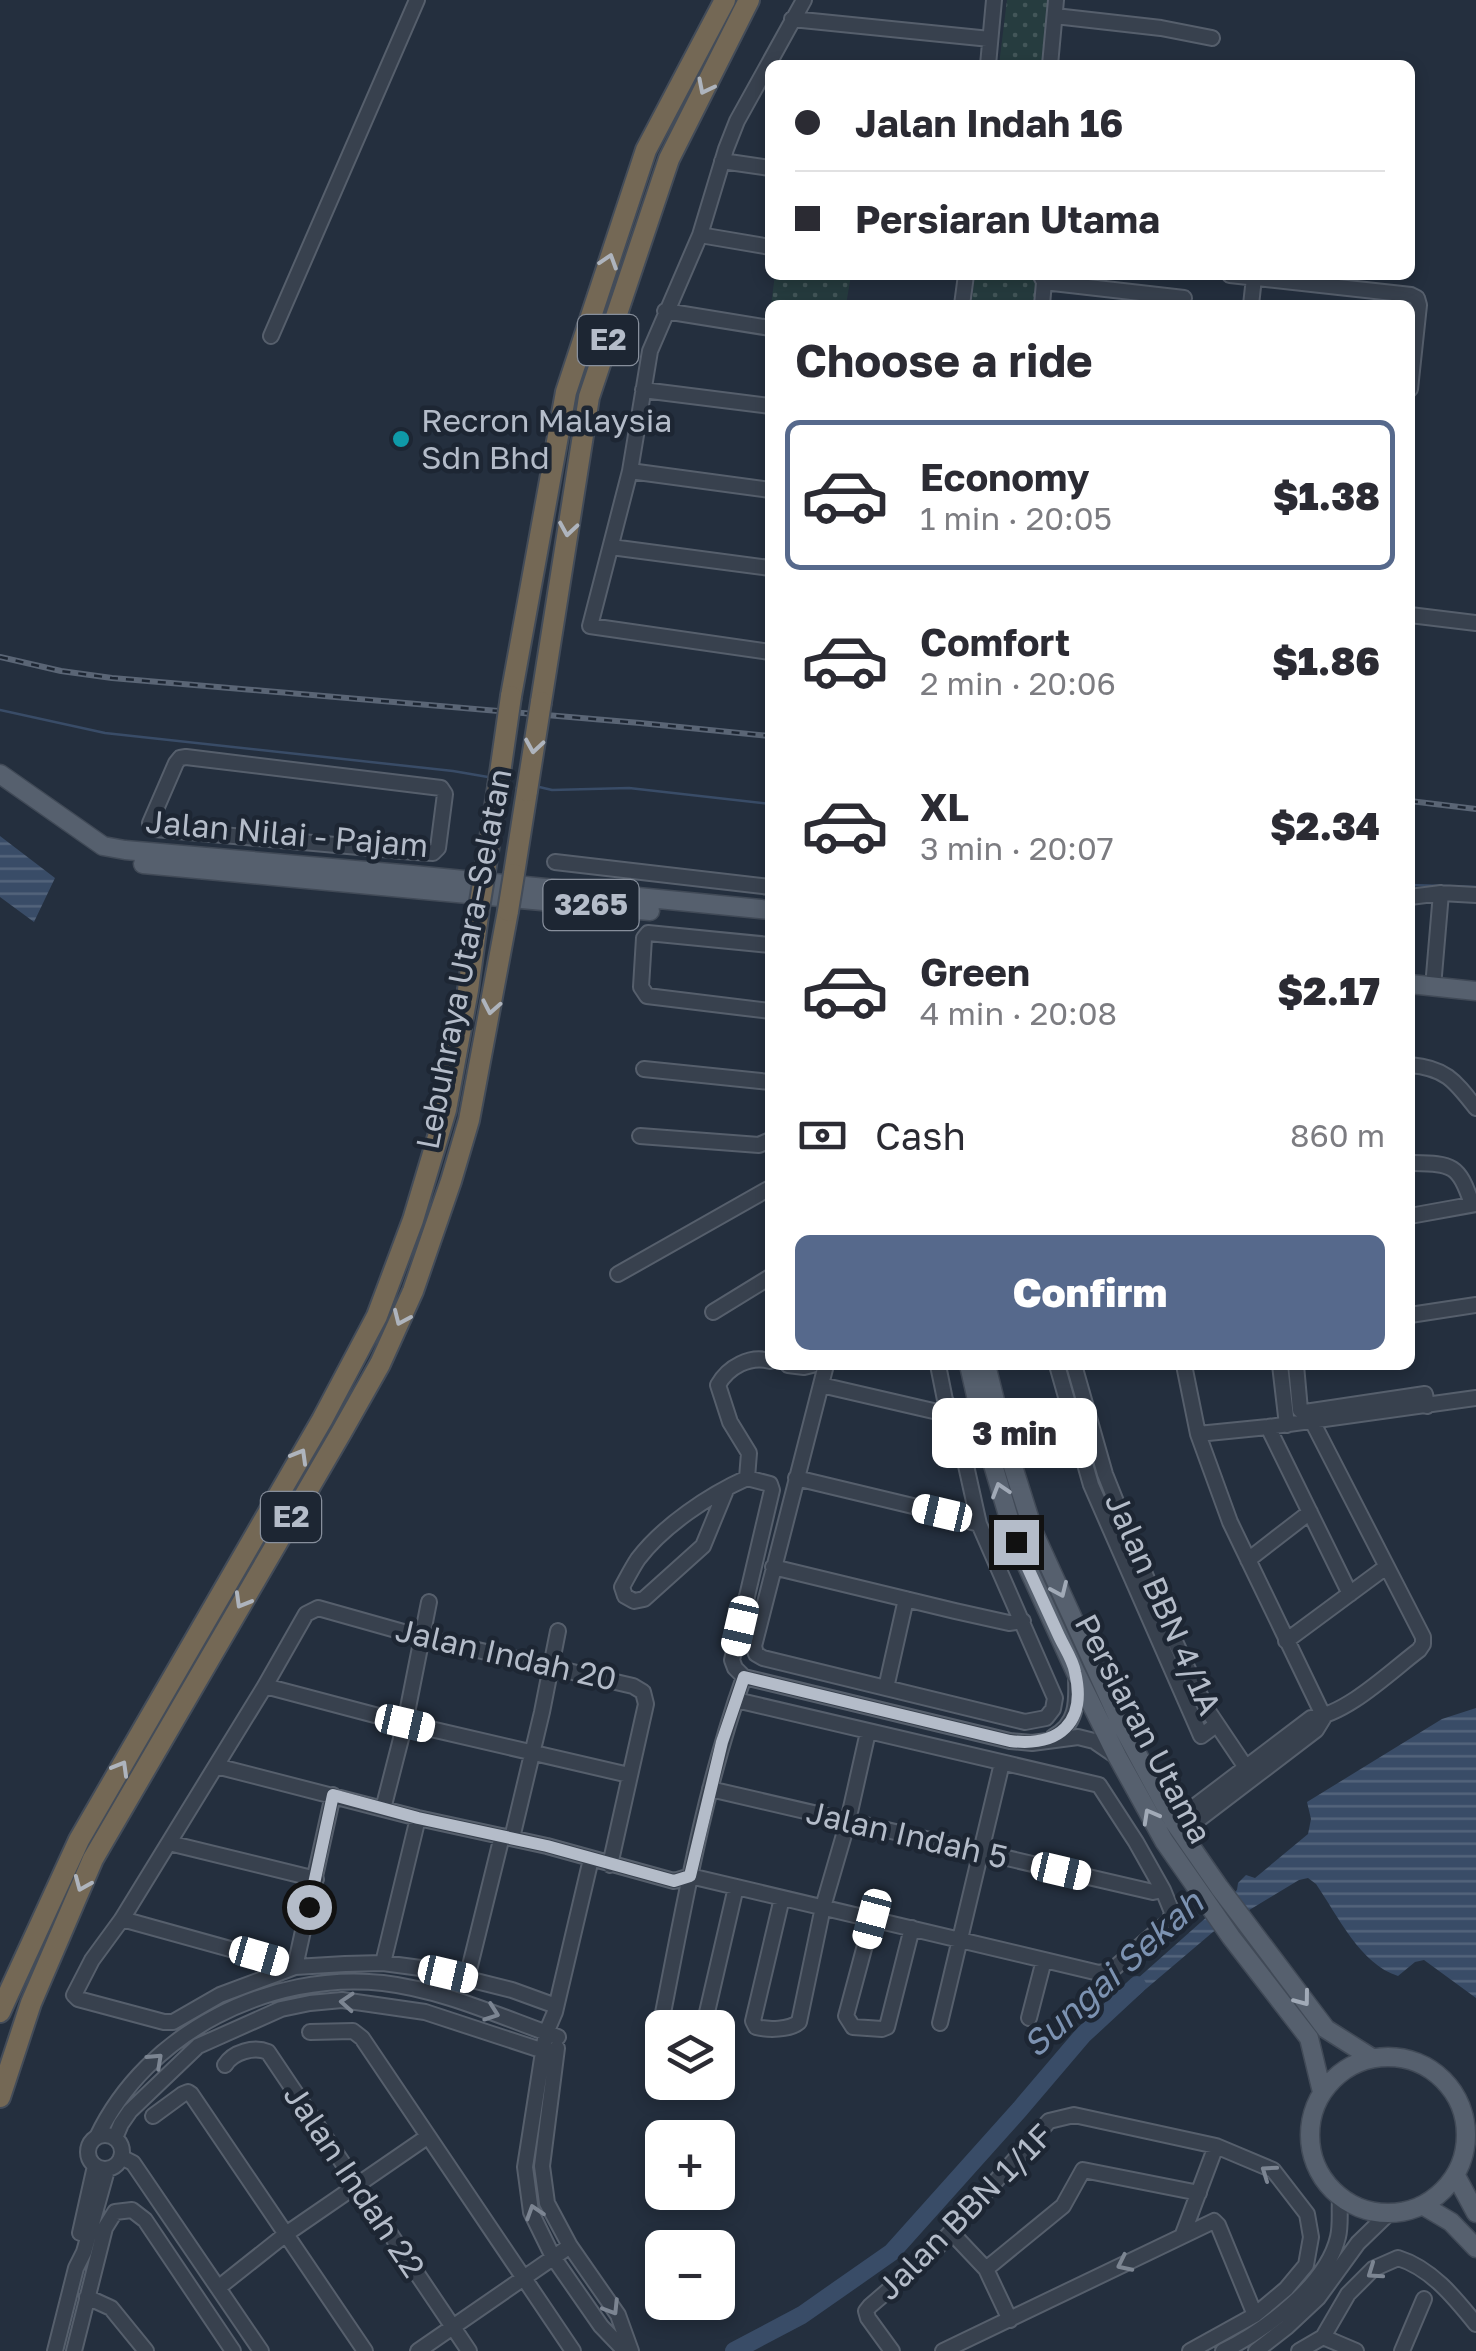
<!DOCTYPE html>
<html lang="en">
<head>
<meta charset="utf-8">
<style>
  body { margin:0; font-family:"Golos Text",sans-serif; background:#f7f7f7; color:#2b2b33; height:100vh; display:flex; flex-direction:column; font-size:38px; white-space:nowrap }
  * { box-sizing:border-box; margin:0 }
  p { font-size:32px; color:#7c7c81 }
  .icon { flex:none; width:55px; height:55px; fill:none; stroke:currentColor; stroke-width:2; stroke-linecap:round; stroke-linejoin:round }
  .map { position:relative; flex:1; overflow:hidden }
  .side { position:absolute; left:765px; top:300px; width:650px; height:1070px; display:flex; flex-direction:column; background:#fff; border-radius:15px; box-shadow:0 5px 15px #0003 }
  .side>* { flex:none }
  .banner { position:absolute; left:765px; top:60px; width:650px; height:220px; border-radius:15px; box-shadow:0 5px 15px #0003; display:grid; align-content:center; height:220px; padding:0 30px; background:#fff }
  .buttons { position:absolute; left:645px; top:2010px; display:grid; gap:20px }
  .buttons a { display:grid; place-items:center; width:90px; height:90px; border-radius:15px; background:#fff; box-shadow:0 5px 15px #0003; font-size:50px }
  .end { position:absolute; width:45px; height:45px; margin:-22px; border:12px solid #b4bcc9; background:#111; box-shadow:0 0 0 5px #111 }
  .from { border-radius:50% }
  .bubble { position:absolute; height:70px; border-radius:15px; background:#fff; box-shadow:0 5px 15px #0003; font-size:32px; font-weight:800; line-height:70px; text-align:center }
  .car { position:absolute; width:30px; height:60px; margin:-30px -15px; border-radius:12px; box-shadow:0 0 8px 2px #0007; background:linear-gradient(#fff 24%,#345 0 40%,#fff 0 76%,#345 0 86%,#fff 0) }
  .banner b { display:flex; align-items:center; gap:35px; height:95px; font-size:38px }
  .banner b+b { border-top:2px solid #e1e1e2 }
  .banner i { width:25px; height:25px; background:#2b2b33 }
  ul { padding:0; list-style:none }
  li { display:flex; align-items:center; gap:30px; height:150px; margin:0 20px 15px; padding:0 10px; border:5px solid transparent; border-radius:15px }
  li div { flex:1 }
  li b { display:block; font-size:38px }
  li em { font-style:normal; font-weight:800 }
  li.on { border-color:#56698c }
  li>.icon { width:90px; height:90px; stroke-width:1.5 }
  h2 { padding:0 30px; font-size:45px; line-height:120px }
  .pay { display:flex; align-items:center; gap:25px; height:110px; padding:0 30px; font-size:38px }
  .pay p { margin-inline-start:auto }
  .cta { display:flex; gap:20px; margin-top:auto; padding:20px 30px }
  .cta a { flex:1; height:115px; border-radius:15px; background:#56698c; color:#fff; font-size:40px; font-weight:800; line-height:115px; text-align:center }
  .map>svg:first-child { display:block }
</style>
</head>
<body>
<div class="map">
<svg width="1476" height="2351" viewBox="0 0 1476 2351">
  <defs>
    <pattern id="park-dots" width="8" height="8" patternUnits="userSpaceOnUse" patternTransform="scale(2.5)"><rect width="8" height="8" fill="#263c3f"/><path d="M2 2h.1M6 6h.1" fill="none" stroke="#435659" stroke-width="1.8" stroke-linecap="round"/></pattern>
    <pattern id="water-rules" width="6" height="5" patternUnits="userSpaceOnUse" patternTransform="scale(2.5)"><rect width="6" height="5" fill="#394c67"/><path d="M0 2.5h6" fill="none" stroke="#53647b"/></pattern>
  </defs>
  <rect width="100%" height="100%" fill="#242f3e"/>
  <path fill="url(#park-dots)" d="M1007 0H1059L1052 65H999Z
    M775 275H851L846 305H771Z
    M975 275H1044V305H971Z"/>
  <path fill="url(#water-rules)" d="M0 836 55 878 34 922 0 897Z
    M1476 1708V1998L1424 1960 1415 1962 1398 1976C1360 1964 1338 1916 1316 1884L1308 1878 1299 1880 1213 1932 1127 2005 1119 1995 1237 1890 1238 1883 1246 1875 1255 1878 1308 1834 1311 1819 1307 1802 1442 1719Z"/>
  <g fill="none" stroke-linecap="round" stroke-linejoin="round">
    <path stroke="#394c67" stroke-width="2.5" d="M0 710 105 733 453 771 488 777
      M535 786 552 790 629 788 770 804
      M1410 885 1476 887"/>
    <path stroke="#394c67" stroke-width="18" d="M734 2351 802 2315 892 2252 1020 2109 1083 2035 1137 1985"/>
    <defs>
      <path id="minor" d="M1055 16 1161 28 1212 38
        M792 19 990 39
        M988 65 994 0
        M1050 65 1056 0
        M722 161 770 168
        M700 235 770 247
        M1230 275 1411 295 1417 298 1419 305 1410 389
        M1041 276 1044 282 1042 305
        M1044 282 1184 298
        M962 305 966 275
        M1251 305 1254 278
        M665 311 770 328
        M271 336 417 0
        M643 390 770 406
        M630 471 770 490
        M611 547 770 568
        M1410 615 1476 623
        M770 652 590 626 630 471 650 351 700 235 726 149 737 121 804 0
        M186 757 441 788 445 794 438 848 433 853 415 852 155 829 150 823 176 763 180 758Z
        M555 862 770 887
        M1410 897 1441 893 1476 895
        M770 945 648 933 644 938 641 987 647 996 770 1011
        M1433 987 1441 893
        M1410 1065C1446 1068 1455 1081 1476 1108
        M644 1069 770 1082
        M640 1136 759 1145 770 1140
        M1410 1163C1452 1164 1458 1163 1472 1204
        M1410 1216 1476 1204
        M618 1274 770 1188
        M713 1312 770 1277
        M1410 1315 1476 1305
        M788 1365 804 1367 812 1365
        M938 1365 945 1400 955 1416
        M1057 1365 1091 1485 1201 1736 1216 1725
        M1074 1365 1105 1474 1153 1594 1206 1708 1253 1778
        M1184 1365 1198 1434 1230 1522 1324 1717
        M1280 1365 1287 1425
        M1296 1365 1300 1410 1305 1412 1425 1394 1427 1406
        M821 1385 955 1416 979 1524 1055 1698 1053 1709 1046 1718 1025 1722 763 1658 756 1654 754 1646 826 1365
        M1268 1427 1350 1594
        M1198 1434 1268 1427 1476 1398
        M747 1478 770 1484 772 1490 732 1660 735 1668 744 1677 1010 1741 1032 1743 1078 1737 1094 1741 1116 1756
        M796 1478 942 1513 979 1524
        M726 1490 703 1546 644 1599 634 1601 625 1596 622 1587C627 1578 632 1568 638 1559 663 1526 709 1495 747 1478L749 1453 730 1422 718 1385C728 1367 750 1355 770 1361
        M1248 1560 1310 1512
        M773 1567 955 1611 1009 1623 1023 1621
        M1286 1641 1386 1567
        M265 1686 405 1723 629 1775
        M886 1688 906 1599
        M1053 1737C1077 1724 1077 1703 1076 1678
        M216 1766 418 1818 547 1846 674 1881 690 1876
        M710 1789 1153 1892 1163 1890
        M383 1809 405 1723 429 1602
        M1174 1822 1311 1718C1346 1715 1391 1671 1419 1650L1423 1644V1637L1312 1421
        M1181 1833 1316 1730 1324 1717
        M512 1838 542 1712 558 1631
        M169 1843 316 1879
        M591 1859 555 2012 546 2033 525 2167 531 2212 553 2257 601 2326 625 2351
        M690 1876 1099 1973 1112 1970 1170 1920 1172 1912 1163 1890 1136 1842 1099 1785 736 1700
        M736 1887 705 2021 699 2026 668 2022 664 2019 663 2013C685 1900 705 1786 744 1677
        M782 1898 753 2021 756 2027C768 2030 790 2030 799 2022L823 1907 848 1821 868 1732
        M122 1919 295 1967
        M872 1919 846 2016 853 2027 882 2029 887 2027 912 1928
        M383 1963 418 1818
        M295 1967 333 1795
        M467 1978 502 1836
        M556 2006 512 1990 428 1969 383 1963 345 1964 295 1967 220 1995 173 2022H164L78 1999 74 1995 92 1960 122 1919 265 1686 306 1614 318 1608 421 1637 633 1686 643 1692 646 1704 610 1865
        M1029 2018 1044 1960
        M940 2023 1002 1763
        M310 2032 353 2031 362 2038 573 2351
        M557 2048 542 2166 547 2203 570 2246 618 2315 631 2351
        M225 2065C233 2052 254 2046 268 2052L469 2351
        M153 2116 183 2094 188 2092 191 2094 365 2351
        M88 2152a17 17 0 1 1 34 0a17 17 0 1 1-34 0Z
        M97 2137C147 2032 270 1971 383 1983 443 1990 501 2017 558 2037
        M115 2138 121 2124 130 2111 198 2046 281 2009 310 2003 342 2000 425 2012 556 2055
        M121 2157 133 2163 261 2351
        M951 2232 986 2269 1010 2320
        M80 2233 95 2166
        M1183 2234 1216 2146
        M986 2269 1063 2206 1083 2170 1199 2193
        M218 2288 286 2234 427 2137
        M87 2297 111 2308 146 2351
        M1323 2337 1356 2351
        M55 2351 76 2268 84 2252 107 2170
        M74 2351 105 2228 115 2212 132 2210 145 2220 233 2351
        M418 2351 570 2246
        M892 2351 868 2318 866 2311 870 2306 933 2252 1049 2121 1074 2115 1216 2146 1273 2170 1307 2214 1311 2237 1306 2265 1286 2289 1255 2315 1190 2351
        M943 2351 1214 2221 1218 2225 1255 2315
        M1223 2351C1264 2331 1327 2285 1338 2237 1341 2225 1339 2210 1340 2198
        M1256 2351 1287 2327 1318 2298 1358 2243 1388 2214
        M1299 2351 1323 2337 1348 2294 1373 2269 1398 2258C1431 2268 1455 2298 1476 2324
        M1402 2351 1424 2299"/>
      <path id="major" d="M0 774 103 846 125 850 413 875 770 910
        M143 864 650 911
        M1410 984 1476 991
        M969 1365 988 1448 1016 1542 1075 1671 1117 1756 1164 1841 1231 1937 1309 2038 1322 2092
        M986 1365 1005 1441 1034 1533 1121 1724 1174 1822 1219 1887 1326 2029 1372 2058
        M1310 2135a78 78 0 1 1 156 0a78 78 0 1 1-156 0Z
        M1456 2176 1476 2213
        M1424 2206 1451 2222 1476 2248"/>
      <path id="highway" d="M511 696 566 392 646 150 725 0
        M541 702 589 397 669 159 749 0
        M485 871 498 787
        M514 874 527 791
        M0 2012 79 1840 322 1420 377 1316 413 1220 446 1110 468 990 479 908
        M0 2097 31 2003 93 1859 341 1433 380 1364 413 1291 451 1181 469 1120 508 911"/>
    </defs>
    <use href="#minor" stroke="#565f6c" stroke-width="18"/>
    <use href="#major" stroke="#414a57" stroke-width="21"/>
    <use href="#highway" stroke="#434c59" stroke-width="24"/>
    <use href="#minor" stroke="#38414e" stroke-width="14"/>
    <use href="#major" stroke="#56606e" stroke-width="18"/>
    <use href="#highway" stroke="#746855" stroke-width="20"/>
    <defs>
      <path id="rail" d="M0 657 61 671 112 678 640 723 770 736
        M1410 801 1476 809"/>
    </defs>
    <use href="#rail" stroke="#5a6575" stroke-width="6"/>
    <use href="#rail" stroke="#1d2633" stroke-width="2.5" stroke-dasharray="8" stroke-linecap="butt"/>
    <defs>
      <path id="highway-bridge" d="M498 787 511 696
        M527 791 541 702
        M479 908 485 871
        M508 911 514 874"/>
    </defs>
    <use href="#highway-bridge" stroke="#434c59" stroke-width="24" stroke-linecap="butt"/>
    <use href="#highway-bridge" stroke="#746855" stroke-width="20"/>
  </g>
  <defs><path id="oneway-chevron" d="M-2-3.5L2.5 0L-2 3.5" fill="none" stroke-width="1.6" stroke-linecap="round" stroke-linejoin="round" transform="scale(2.5)"/></defs>
  <g stroke="#aeb4bd">
    <use href="#oneway-chevron" transform="translate(705 87) rotate(117)"/>
    <use href="#oneway-chevron" transform="translate(609 261) rotate(-72)"/>
    <use href="#oneway-chevron" transform="translate(568 529) rotate(99)"/>
    <use href="#oneway-chevron" transform="translate(534 746) rotate(99)"/>
    <use href="#oneway-chevron" transform="translate(491 1007) rotate(101)"/>
    <use href="#oneway-chevron" transform="translate(401 1318) rotate(114)"/>
    <use href="#oneway-chevron" transform="translate(300 1456) rotate(-60)"/>
    <use href="#oneway-chevron" transform="translate(242 1601) rotate(120)"/>
    <use href="#oneway-chevron" transform="translate(121 1768) rotate(-60)"/>
    <use href="#oneway-chevron" transform="translate(82 1884) rotate(113)"/>
  </g>
  <g stroke="#a1aab7">
    <use href="#oneway-chevron" transform="translate(1000 1490) rotate(-107)"/>
    <use href="#oneway-chevron" transform="translate(1060 1590) rotate(66)"/>
    <use href="#oneway-chevron" transform="translate(1150 1816) rotate(-119)"/>
    <use href="#oneway-chevron" transform="translate(1303 1999) rotate(53)"/>
  </g>
  <g stroke="#7c8592">
    <use href="#oneway-chevron" transform="translate(347 2002) rotate(-176)"/>
    <use href="#oneway-chevron" transform="translate(492 2013) rotate(20)"/>
    <use href="#oneway-chevron" transform="translate(156 2060) rotate(-43)"/>
    <use href="#oneway-chevron" transform="translate(1268 2172) rotate(-145)"/>
    <use href="#oneway-chevron" transform="translate(534 2212) rotate(-108)"/>
    <use href="#oneway-chevron" transform="translate(1124 2264) rotate(154)"/>
    <use href="#oneway-chevron" transform="translate(1374 2272) rotate(145)"/>
    <use href="#oneway-chevron" transform="translate(612 2308) rotate(58)"/>
  </g>
  <g fill="none" stroke-linecap="round" stroke-linejoin="round">
    <path stroke="#b4bcc9" stroke-width="12" d="M309 1907 333 1795 418 1818 547 1846 674 1881 690 1876 722 1742 744 1677 1010 1741C1059 1747 1087 1723 1075 1672 1073 1660 1064 1647 1059 1636 1045 1605 1030 1573 1016 1542"/>
  </g>
  <circle fill="#0f9aa8" stroke="#1d2633" stroke-width="4" cx="401" cy="439" r="10"/>
  <g text-anchor="middle" stroke-width="9" stroke-linejoin="round" paint-order="stroke">
    <g fill="#1d2633" stroke="#878f9c" stroke-width="2.5">
      <rect x="578" y="315" width="60" height="50" rx="8"/>
      <rect x="543.5" y="880" width="95" height="50" rx="8"/>
      <rect x="261" y="1492" width="60" height="50" rx="8"/>
    </g>
    <g font-size="30" font-weight="bold" fill="#b4bcc9">
      <text x="608" y="350">E2</text>
      <text x="591" y="915">3265</text>
      <text x="291" y="1527">E2</text>
    </g>
    <g font-size="32" fill="#b4bcc9" stroke="#1d2633" text-anchor="start">
      <text x="421" y="432">Recron Malaysia<tspan x="421" dy="37">Sdn Bhd</tspan></text>
    </g>
    <g font-size="32" fill="#b4bcc9" stroke="#1d2633">
      <text transform="translate(287 834) rotate(5)" y="11">Jalan Nilai - Pajam</text>
      <text transform="translate(464 959) rotate(-79)" y="11">Lebuhraya Utara–Selatan</text>
      <text transform="translate(1163 1604) rotate(66)" y="11">Jalan BBN 4/1A</text>
      <text transform="translate(506 1655) rotate(13)" y="11">Jalan Indah 20</text>
      <text transform="translate(1143 1729) rotate(62)" y="11">Persiaran Utama</text>
      <text transform="translate(907 1835) rotate(13)" y="11">Jalan Indah 5</text>
      <text transform="translate(354 2181) rotate(56)" y="11">Jalan Indah 22</text>
      <text transform="translate(965 2212) rotate(-45)" y="11">Jalan BBN 1/1F</text>
    </g>
    <g font-size="35" font-style="italic" fill="#7c92b1" stroke="#1d2633">
      <text transform="translate(1113 1974) rotate(-42)" y="12">Sungai Sekah</text>
    </g>
  </g>
</svg>
<div class="buttons">
<a><svg class="icon" aria-label="layers" viewBox="0 0 24 24"><path d="M12 4l9 5-9 5-9-5zM3 14l9 5 9-5"/></svg></a>
<a>+</a>
<a>−</a>
</div>
<i class="end from" style="left:309px;top:1907px"></i>
<i class="end" style="left:1016px;top:1542px"></i>
<div class="bubble" style="left:932px;top:1398px;width:165px">3 min</div>
<i class="car" style="left:942px;top:1513px;rotate:283deg"></i>
<i class="car" style="left:740px;top:1626px;rotate:193deg"></i>
<i class="car" style="left:405px;top:1723px;rotate:103deg"></i>
<i class="car" style="left:1061px;top:1871px;rotate:103deg"></i>
<i class="car" style="left:872px;top:1919px;rotate:195deg"></i>
<i class="car" style="left:259px;top:1956px;rotate:106deg"></i>
<i class="car" style="left:448px;top:1974px;rotate:103deg"></i>
<div class="banner">
<b><i class="from"></i>Jalan Indah 16</b>
<b><i></i>Persiaran Utama</b>
</div>
<section class="side">
<h2>Choose a ride</h2>
<ul>
<li class="on"><svg class="icon" aria-label="car" viewBox="0 0 24 24"><path d="M5 17H2v-5l4-1 3-4h7l3 4 3 1v5h-3M9 17h6M6 11h13"/><circle cx="7" cy="17" r="2"/><circle cx="17" cy="17" r="2"/></svg><div><b>Economy</b><p>1 min · 20:05</p></div><em>$1.38</em></li>
<li><svg class="icon" aria-label="car" viewBox="0 0 24 24"><path d="M5 17H2v-5l4-1 3-4h7l3 4 3 1v5h-3M9 17h6M6 11h13"/><circle cx="7" cy="17" r="2"/><circle cx="17" cy="17" r="2"/></svg><div><b>Comfort</b><p>2 min · 20:06</p></div><em>$1.86</em></li>
<li><svg class="icon" aria-label="car" viewBox="0 0 24 24"><path d="M5 17H2v-5l4-1 3-4h7l3 4 3 1v5h-3M9 17h6M6 11h13"/><circle cx="7" cy="17" r="2"/><circle cx="17" cy="17" r="2"/></svg><div><b>XL</b><p>3 min · 20:07</p></div><em>$2.34</em></li>
<li><svg class="icon" aria-label="car" viewBox="0 0 24 24"><path d="M5 17H2v-5l4-1 3-4h7l3 4 3 1v5h-3M9 17h6M6 11h13"/><circle cx="7" cy="17" r="2"/><circle cx="17" cy="17" r="2"/></svg><div><b>Green</b><p>4 min · 20:08</p></div><em>$2.17</em></li>
</ul>
<div class="pay"><svg class="icon" aria-label="cash" viewBox="0 0 24 24"><path d="M3 7h18v10H3z"/><circle cx="12" cy="12" r="2"/></svg>Cash<p>860 m</p></div>
<div class="cta"><a>Confirm</a></div>
</section>
</div>
</body>
</html>
